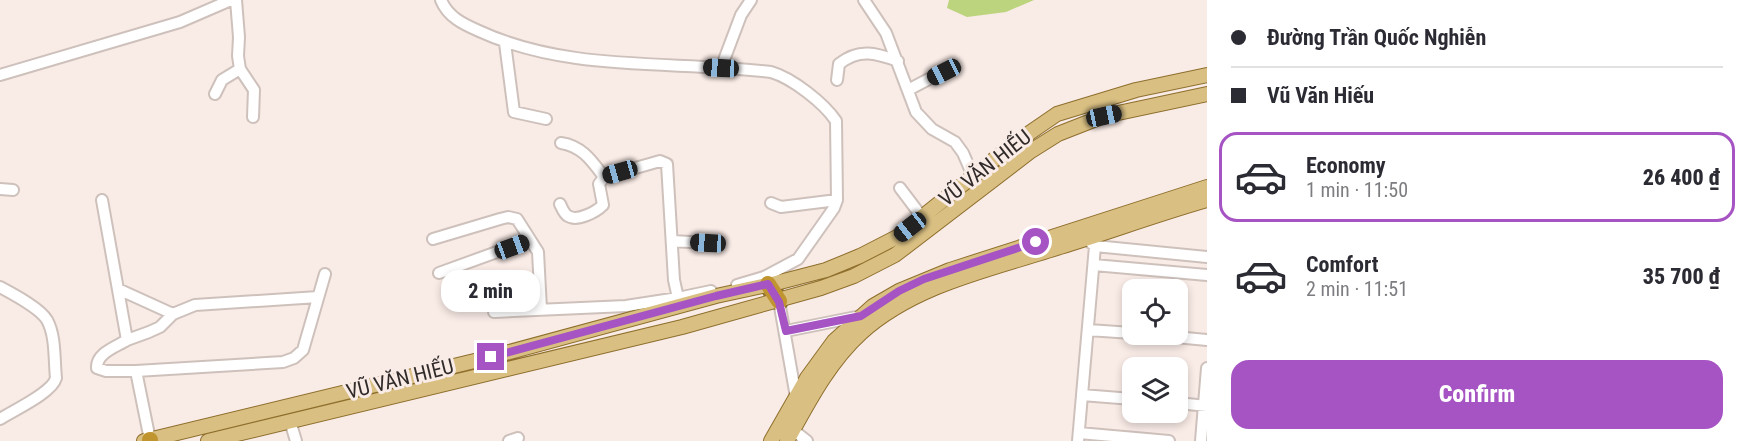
<!DOCTYPE html>
<html lang="en">
<head>
<meta charset="utf-8">
<style>
  body { margin:0; font-family:"Roboto Condensed",sans-serif; background:#f2f2f3; color:#2b2b33; height:100vh; display:flex; flex-direction:column; font-size:22px; white-space:nowrap }
  * { box-sizing:border-box; margin:0 }
  p { font-size:20px; color:#7c7c81 }
  .icon { flex:none; width:33px; height:33px; fill:none; stroke:currentColor; stroke-width:2; stroke-linecap:round; stroke-linejoin:round }
  .map { position:relative; flex:1; overflow:hidden }
  .details { display:flex; flex-direction:column; background:#fff; width:540px }
  .details>* { flex:none }
  .hud { display:grid; align-content:center; height:132px; padding:0 24px; background:#fff }
  .fabs { position:absolute; left:1122px; top:279px; display:grid; gap:12px }
  .fabs a { display:grid; place-items:center; width:66px; height:66px; border-radius:12px; background:#fff; box-shadow:0 3px 9px #0003; font-size:30px }
  .end { position:absolute; width:27px; height:27px; margin:-14px; border:8px solid #a653c3; background:#fff; box-shadow:0 0 0 3px #fff }
  .from { border-radius:50% }
  .bubble { position:absolute; height:42px; border-radius:18px; background:#fff; box-shadow:0 3px 9px #0003; font-size:20px; font-weight:800; line-height:42px; text-align:center }
  .car { position:absolute; width:18px; height:36px; margin:-18px -9px; border-radius:8px; box-shadow:0 0 4px 2px #0007; background:linear-gradient(#222 24%,#8ab4d8 0 40%,#222 0 76%,#8ab4d8 0 86%,#222 0) }
  .hud b { display:flex; align-items:center; gap:21px; height:57px; font-size:22px }
  .hud b+b { border-top:2px solid #e1e1e2 }
  .hud i { width:15px; height:15px; background:#2b2b33 }
  ul { padding:0; list-style:none }
  li { display:flex; align-items:center; gap:18px; height:90px; margin:0 12px 9px; padding:0 12px; border:3px solid transparent; border-radius:18px }
  li div { flex:1 }
  li b { display:block; font-size:22px }
  li em { font-style:normal; font-weight:800 }
  li.selected { border-color:#a653c3 }
  li>.icon { width:54px; height:54px; stroke-width:1.5 }
  .cta { display:flex; gap:12px; margin-top:auto; padding:12px 24px }
  .cta a { flex:1; height:69px; border-radius:18px; background:#a653c3; color:#fff; font-size:24px; font-weight:800; line-height:69px; text-align:center }
  main { display:flex; flex:1; min-height:0 }
  .map>svg:first-child { display:block }
</style>
</head>
<body>
<main>
<div class="map">
<svg width="1207" height="441" viewBox="0 0 1207 441">
  <rect width="100%" height="100%" fill="#f9ebe6"/>
  <path fill="#bcd47d" d="M949 0H1034L1006 12 967 17 947 8Z"/>
  <g fill="none" stroke-linecap="round" stroke-linejoin="round">
    <defs>
      <path id="minor" d="M236 0 239 37 238 56 240 69 254 90 253 117
        M441 0C448 17 463 24 479 31 570 73 673 60 771 72 792 78 824 103 836 121L837 200 834 208 798 259 764 277 737 285
        M864 0 886 33 916 112 932 129 955 142 963 153 973 176
        M505 43 514 112 546 119
        M721 68 741 15 751 0
        M0 75 180 22 231 0
        M837 80 839 64C859 48 876 53 898 61
        M908 90 944 71
        M215 94 222 80 240 69
        M561 143C582 146 592 161 604 177
        M900 188 922 217
        M0 189 13 190
        M102 200 127 340 149 332 160 327 173 314 195 305 318 297
        M771 203 781 207 837 200
        M560 204C562 208 564 214 568 216 577 222 596 212 603 205L599 184 604 177 660 161 667 164 674 280 678 298
        M433 239 500 219 508 217 517 219 538 252 541 309
        M672 241 708 243
        M1091 243 1095 246 1207 257
        M1094 265 1207 275
        M439 273 530 240
        M0 287C13 294 40 308 47 320 56 336 54 360 56 378 52 393 14 410 0 419
        M118 289 173 314
        M779 301 796 397
        M494 312 626 306 678 298 711 291
        M1088 330 1132 333
        M786 331 861 316
        M1144 334 1207 340
        M127 340C116 347 96 353 97 368L106 371H136L150 440
        M136 371 283 362 294 358 303 350 325 274
        M1082 395 1132 399
        M1178 403 1207 406
        M290 421 296 441
        M793 430 807 441
        M1079 433 1169 441
        M509 441 518 438
        M1078 441 1095 246
        M1201 441 1207 368"/>
      <path id="major" d="M144 441 491 357 716 296 776 283 826 270 860 256 897 237 1012 145 1057 114 1136 90 1207 75
        M208 441 682 327 821 288 854 276 895 255 1031 151 1058 134 1104 116 1207 94
        M771 441 807 378 834 341 873 306 899 291 950 270 1207 187
        M787 441C808 403 829 362 861 333 915 284 993 269 1060 247 1109 232 1158 214 1207 200"/>
      <path id="highway" d="M768 284 779 301
        M150 440V441"/>
    </defs>
    <use href="#minor" stroke="#cec1bc" stroke-width="14"/>
    <use href="#major" stroke="#8e6f2d" stroke-width="16"/>
    <use href="#highway" stroke="#8e6f2d" stroke-width="20"/>
    <use href="#minor" stroke="#fff" stroke-width="10"/>
    <use href="#major" stroke="#d9bf82" stroke-width="14"/>
    <use href="#highway" stroke="#c0942f" stroke-width="16"/>
  </g>
  <g fill="none" stroke-linecap="round" stroke-linejoin="round">
    <path stroke="#a653c3" stroke-width="8" d="M491 357 716 296 768 284 779 302 786 331 861 316 899 291 924 279 1036 242"/>
  </g>
  <g text-anchor="middle" stroke-width="6" stroke-linejoin="round" paint-order="stroke">
    <g font-size="21" fill="#302b29" stroke="#f9ebe6">
      <text transform="translate(985 168) rotate(-38)" y="7">VŨ VĂN HIẾU</text>
      <text transform="translate(400 379) rotate(-14)" y="7">VŨ VĂN HIẾU</text>
    </g>
  </g>
</svg>
<div class="fabs">
<a><svg class="icon" aria-label="locate" viewBox="0 0 24 24"><circle cx="12" cy="12" r="6"/><path d="M12 2v4M12 18v4M2 12h4M18 12h4"/></svg></a>
<a><svg class="icon" aria-label="layers" viewBox="0 0 24 24"><path d="M12 4l9 5-9 5-9-5zM3 14l9 5 9-5"/></svg></a>
</div>
<i class="end from" style="left:1036px;top:242px"></i>
<i class="end" style="left:491px;top:357px"></i>
<div class="bubble" style="left:441px;top:270px;width:99px">2 min</div>
<i class="car" style="left:721px;top:68px;rotate:273deg"></i>
<i class="car" style="left:944px;top:72px;rotate:243deg"></i>
<i class="car" style="left:1104px;top:116px;rotate:78deg"></i>
<i class="car" style="left:620px;top:172px;rotate:254deg"></i>
<i class="car" style="left:910px;top:227px;rotate:232deg"></i>
<i class="car" style="left:708px;top:243px;rotate:273deg"></i>
<i class="car" style="left:512px;top:247px;rotate:70deg"></i>
</div>
<section class="details">
<div class="hud">
<b><i class="from"></i>Đường Trần Quốc Nghiễn</b>
<b><i></i>Vũ Văn Hiếu</b>
</div>
<ul>
<li class="selected"><svg class="icon" aria-label="car" viewBox="0 0 24 24"><path d="M5 17H2v-5l4-1 3-4h7l3 4 3 1v5h-3M9 17h6M6 11h13"/><circle cx="7" cy="17" r="2"/><circle cx="17" cy="17" r="2"/></svg><div><b>Economy</b><p>1 min · 11:50</p></div><em>26 400 ₫</em></li>
<li><svg class="icon" aria-label="car" viewBox="0 0 24 24"><path d="M5 17H2v-5l4-1 3-4h7l3 4 3 1v5h-3M9 17h6M6 11h13"/><circle cx="7" cy="17" r="2"/><circle cx="17" cy="17" r="2"/></svg><div><b>Comfort</b><p>2 min · 11:51</p></div><em>35 700 ₫</em></li>
</ul>
<div class="cta"><a>Confirm</a></div>
</section>
</main>
</body>
</html>
